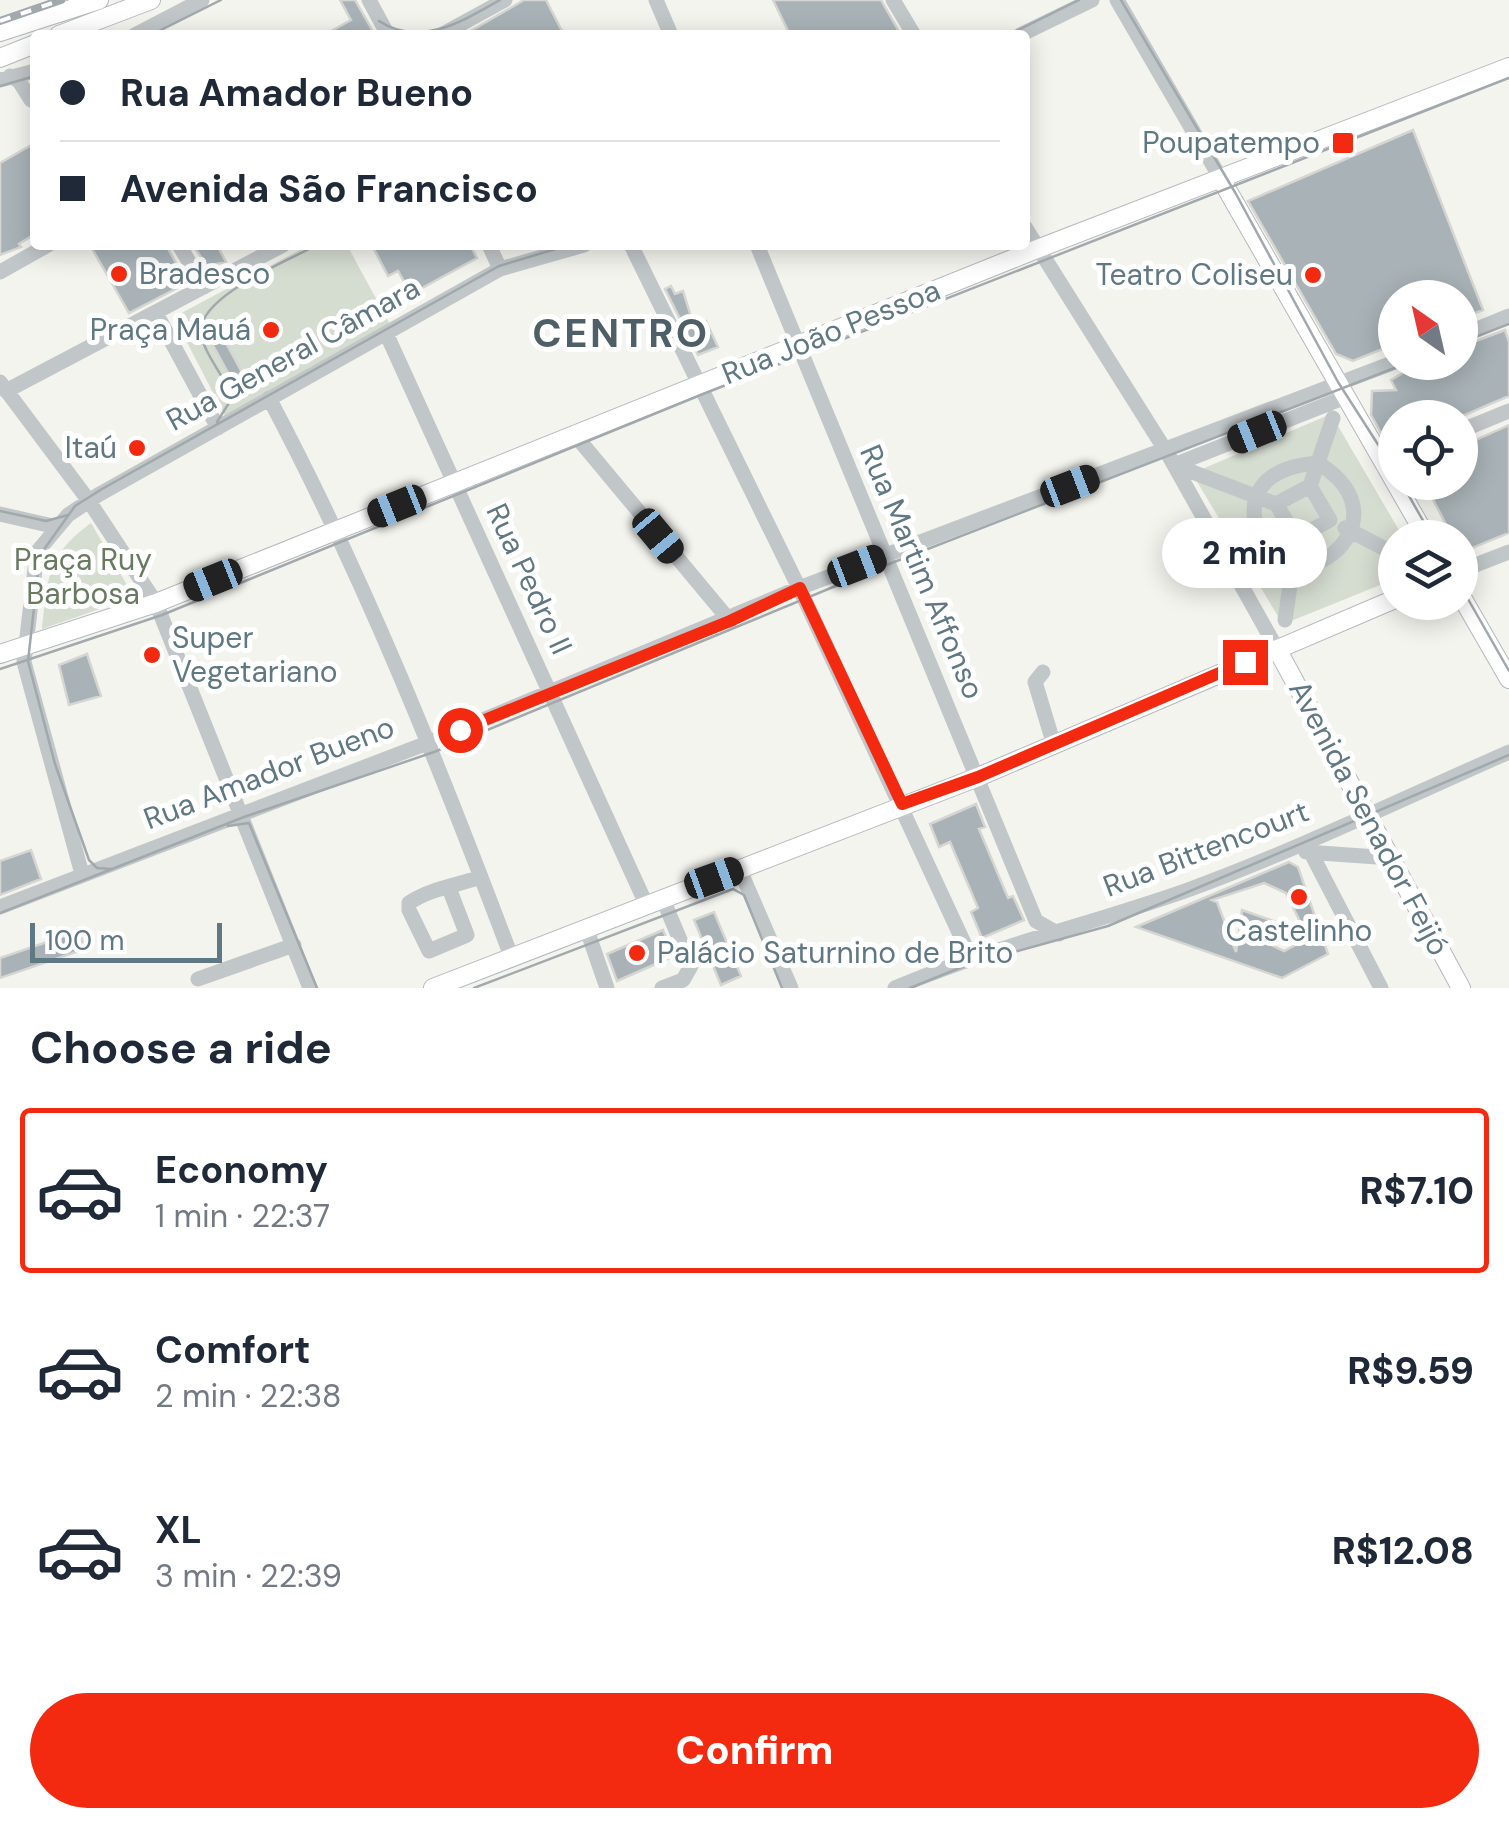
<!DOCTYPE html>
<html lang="en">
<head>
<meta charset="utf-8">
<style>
  body { margin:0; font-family:"DM Sans",sans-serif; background:#f6f6f7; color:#1f2937; height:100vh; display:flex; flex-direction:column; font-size:38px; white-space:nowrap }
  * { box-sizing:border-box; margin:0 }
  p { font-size:32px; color:#747a83 }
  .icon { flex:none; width:55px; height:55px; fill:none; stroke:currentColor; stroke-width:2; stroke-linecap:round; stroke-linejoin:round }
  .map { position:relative; height:988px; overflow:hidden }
  .drawer { display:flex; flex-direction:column; background:#fff; flex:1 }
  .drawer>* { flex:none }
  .banner { position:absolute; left:30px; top:30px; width:1000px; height:220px; border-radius:10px; box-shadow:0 5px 25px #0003; display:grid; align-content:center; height:220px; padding:0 30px; background:#fff }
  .needle { width:65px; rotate:326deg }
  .controls { position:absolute; left:1378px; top:280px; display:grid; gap:20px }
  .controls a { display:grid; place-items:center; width:100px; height:100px; border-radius:50%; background:#fff; box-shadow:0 5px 25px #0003; font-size:50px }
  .scale { position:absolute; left:30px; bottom:25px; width:192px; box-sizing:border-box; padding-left:10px; border:5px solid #607883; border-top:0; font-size:28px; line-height:35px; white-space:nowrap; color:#607883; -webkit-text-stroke:8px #fff; paint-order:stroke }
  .end { position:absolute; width:45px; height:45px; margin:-22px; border:12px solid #f32a10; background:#fff; box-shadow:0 0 0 5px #fff }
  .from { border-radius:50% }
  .bubble { position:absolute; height:70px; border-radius:35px; background:#fff; box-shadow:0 5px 25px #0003; font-size:32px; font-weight:800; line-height:70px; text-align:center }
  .car { position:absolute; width:30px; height:60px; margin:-30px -15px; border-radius:12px; box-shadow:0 0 8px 2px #0007; background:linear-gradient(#222 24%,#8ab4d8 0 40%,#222 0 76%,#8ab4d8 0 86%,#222 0) }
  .banner b { display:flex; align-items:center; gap:35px; height:95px; font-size:38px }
  .banner b+b { border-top:2px solid #e0e1e3 }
  .banner i { width:25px; height:25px; background:#1f2937 }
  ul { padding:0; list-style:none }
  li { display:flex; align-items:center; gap:30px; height:165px; margin:0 20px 15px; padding:0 10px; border:5px solid transparent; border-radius:10px }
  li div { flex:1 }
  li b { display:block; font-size:38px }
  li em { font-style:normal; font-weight:800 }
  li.active { border-color:#f32a10 }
  li>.icon { width:90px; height:90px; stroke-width:1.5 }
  h2 { padding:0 30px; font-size:45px; line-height:120px }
  .cta { display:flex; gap:20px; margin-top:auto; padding:20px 30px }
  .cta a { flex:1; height:115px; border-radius:60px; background:#f32a10; color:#fff; font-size:40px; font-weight:800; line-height:115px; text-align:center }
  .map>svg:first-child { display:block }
</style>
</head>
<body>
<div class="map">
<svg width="1509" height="988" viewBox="0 0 1509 988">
  <rect width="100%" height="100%" fill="#f4f4ef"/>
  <path fill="#d5dcd0" d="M309 245H347L392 328 225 416 174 317Z
    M1331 414 1403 537 1395 538V579L1291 621 1279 618 1196 480 1195 472Z
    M91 523 134 597 42 629C48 577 47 555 91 523Z"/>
  <path fill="#a9b3b7" stroke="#d5d5d2" stroke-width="2.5" fill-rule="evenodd" d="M340 0H355L375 35H324L351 20Z
    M524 0H546L564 35H464Z
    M773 0H881L901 35H790Z
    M1413 130 1483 310 1460 319V298H1395V344L1353 361 1336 354 1248 201Z
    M35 143V234L19 244 21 247 0 255V163Z
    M90 245H166L187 283 129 313Z
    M193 245H217L226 262 207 266Z
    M382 245H470L477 258 411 294 398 271 388 276 374 249Z
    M671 286 675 294 683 291 694 326 706 321 718 347 698 355 665 289Z
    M1505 330 1509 342V396L1458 418H1395V426L1381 433 1371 415 1372 391 1396 390 1391 380 1415 366 1424 370 1436 362H1460V347Z
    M220 332 244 376 233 382 209 338Z
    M1509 425V533L1460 553V538H1453L1424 482H1460V447Z
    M87 654 101 696 69 705 59 665Z
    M976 804 985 827 979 829 1008 898 1013 896 1024 920 982 938 971 912 978 908 950 842 939 847 930 824Z
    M31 850 41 879 0 895V861Z
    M1289 862 1298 867 1328 954 1282 978 1136 927ZM1264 883 1286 893 1308 938 1284 951 1267 943 1276 922 1242 910 1236 952 1217 902 1212 900Z
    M714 912 741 976 721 985 694 920Z
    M663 930 674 956 617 981 607 954Z
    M79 931 85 949 0 978V958Z"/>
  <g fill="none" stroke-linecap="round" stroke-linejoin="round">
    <defs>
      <path id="major" d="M0 32 99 0
        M59 35 151 0
        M0 58 35 44
        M1221 179 1427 538
        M1460 594 1509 679
        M1277 649 1461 988
        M0 654 156 603 1037 249 1509 67
        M433 988 978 777 1395 599"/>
    </defs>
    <use href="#major" stroke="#b4b9bc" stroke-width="20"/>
    <path stroke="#c1c6c8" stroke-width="15" d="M369 0 388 35
      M656 0 671 35
      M893 0 914 35
      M1117 0 1221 179
      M135 35 202 0
      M441 35 505 0
      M1020 35 1092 0
      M10 76 19 81 31 100 35 98
      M0 80 35 71
      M1025 227 1169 456 1277 649
      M179 245 204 287
      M489 245 500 269
      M631 245 804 598 970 956
      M757 245 1036 921 1059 934
      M0 272 48 245
      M156 313 218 428
      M386 333 646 904
      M1460 336 1509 316
      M0 382 89 501 156 603 310 988
      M6 391 283 245
      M269 398C365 579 439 765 511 956
      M1460 431 1509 411
      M575 435 730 621
      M1318 463C1418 525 1279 619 1257 531 1244 484 1277 466 1318 463Z
      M1174 465 1276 504 1297 538 1330 520 1310 486 1276 504
      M1174 465 1343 398
      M1310 486 1333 418
      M0 514 57 527
      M1345 528 1395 554
      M1460 571 1509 552
      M1285 620 1297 538
      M1043 672 1035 682 1054 745
      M1306 852 1391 858
      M1311 853 1381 988
      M739 868 791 988
      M82 874 24 662 37 552 68 515 98 495 500 269 584 245
      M449 888 467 935 429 951 409 910V903C429 889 458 885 481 877
      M0 907 430 742 799 588 1395 362
      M586 927 607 988
      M198 979 294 945
      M662 988 683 980 691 966 662 897
      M895 988C989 948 1088 925 1185 891 1295 851 1402 799 1509 752"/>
    <use href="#major" stroke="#fff" stroke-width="18"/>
    <path stroke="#a1a9ad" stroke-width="2.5" d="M1121 0 1236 194 1338 382 1395 471
      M379 21C420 48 463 21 500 0
      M151 35 221 0
      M1008 35 1079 0
      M0 86 35 76
      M1460 343 1509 324
      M217 422 232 398C225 376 204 355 201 333 197 297 289 260 317 245
      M1401 482 1433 538
      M0 511 46 521 68 515
      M1460 585 1509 671
      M0 669 162 615 703 394 1509 78
      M228 826 249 823 317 988
      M111 869 97 868 89 860 55 764 28 661 40 555 75 506 102 489 499 266 569 245
      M0 913 244 817 434 752 889 564 1410 362
      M474 988 733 889 744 895 782 988
      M910 988 967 965 1108 926 1509 755"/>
    <defs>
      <path id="rail" d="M0 21 61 0"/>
    </defs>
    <use href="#rail" stroke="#a1a9ad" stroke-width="8"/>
    <use href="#rail" stroke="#fff" stroke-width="4" stroke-dasharray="11" stroke-linecap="butt"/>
  </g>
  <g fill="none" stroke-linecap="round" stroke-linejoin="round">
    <path stroke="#f32a10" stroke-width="12" d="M460 730 730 621 800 588 902 804 978 777 1245 662"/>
  </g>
  <g fill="#f32a10" stroke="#fff" stroke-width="4">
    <rect x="1331" y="131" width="24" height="24" rx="5"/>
    <circle cx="119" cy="274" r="10"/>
    <circle cx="1313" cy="275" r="10"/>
    <circle cx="271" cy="330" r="10"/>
    <circle cx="137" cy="448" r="10"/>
    <circle cx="152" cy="655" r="10"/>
    <circle cx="1299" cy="897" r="10"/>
    <circle cx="637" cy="953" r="10"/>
  </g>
  <g text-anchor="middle" stroke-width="10" stroke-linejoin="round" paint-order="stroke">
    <g font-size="30" fill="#607883" stroke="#fff" text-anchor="end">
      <text x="1320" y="153">Poupatempo</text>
      <text x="139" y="284" text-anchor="start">Bradesco</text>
      <text x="1293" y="285">Teatro Coliseu</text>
      <text x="251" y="340">Praça Mauá</text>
      <text x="117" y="458">Itaú</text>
      <text x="172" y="648" text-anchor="start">Super<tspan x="172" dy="34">Vegetariano</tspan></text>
      <text x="1299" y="941" text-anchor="middle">Castelinho</text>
      <text x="657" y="963" text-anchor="start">Palácio Saturnino de Brito</text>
    </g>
    <g font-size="30" fill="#607883" stroke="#fff">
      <text transform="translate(831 332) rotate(-22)" y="10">Rua João Pessoa</text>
      <text transform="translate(293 354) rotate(-29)" y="10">Rua General Câmara</text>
      <text transform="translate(922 572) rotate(67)" y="10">Rua Martim Affonso</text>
      <text transform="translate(529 579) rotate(65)" y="10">Rua Pedro II</text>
      <text transform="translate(269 773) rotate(-21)" y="10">Rua Amador Bueno</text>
      <text transform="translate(1369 818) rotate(62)" y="10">Avenida Senador Feijó</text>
      <text transform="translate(1206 849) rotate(-21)" y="10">Rua Bittencourt</text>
    </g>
    <g font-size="30" fill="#687a5f" stroke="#fff">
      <text x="83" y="570">Praça Ruy<tspan x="83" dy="34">Barbosa</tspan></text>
    </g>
    <g font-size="40" font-weight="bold" letter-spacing="2.5" fill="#4f5f68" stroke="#fff">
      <text x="621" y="347">CENTRO</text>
    </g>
  </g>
</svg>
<div class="controls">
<a><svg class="needle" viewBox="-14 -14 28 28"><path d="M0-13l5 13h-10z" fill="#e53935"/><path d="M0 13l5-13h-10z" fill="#747a83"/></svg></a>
<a><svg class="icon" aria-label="locate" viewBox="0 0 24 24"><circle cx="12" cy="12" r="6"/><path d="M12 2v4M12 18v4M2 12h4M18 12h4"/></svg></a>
<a><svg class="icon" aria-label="layers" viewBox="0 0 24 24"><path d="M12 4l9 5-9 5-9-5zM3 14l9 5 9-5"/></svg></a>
</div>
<div class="scale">100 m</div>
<i class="end from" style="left:460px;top:730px"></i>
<i class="end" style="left:1245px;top:662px"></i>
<div class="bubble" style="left:1162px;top:518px;width:165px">2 min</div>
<i class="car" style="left:1257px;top:432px;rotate:248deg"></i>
<i class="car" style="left:1070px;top:486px;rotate:69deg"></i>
<i class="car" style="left:397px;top:506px;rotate:248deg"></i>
<i class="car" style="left:658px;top:536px;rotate:140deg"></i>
<i class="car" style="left:857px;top:566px;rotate:69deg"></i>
<i class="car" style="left:213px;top:580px;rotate:248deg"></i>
<i class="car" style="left:714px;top:878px;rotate:70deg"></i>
<div class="banner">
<b><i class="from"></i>Rua Amador Bueno</b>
<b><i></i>Avenida São Francisco</b>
</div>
</div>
<section class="drawer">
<h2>Choose a ride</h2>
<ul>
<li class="active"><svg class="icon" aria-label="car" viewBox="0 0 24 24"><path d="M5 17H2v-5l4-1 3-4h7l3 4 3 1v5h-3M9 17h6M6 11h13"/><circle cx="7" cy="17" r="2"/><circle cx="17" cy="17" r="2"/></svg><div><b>Economy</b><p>1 min · 22:37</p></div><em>R$7.10</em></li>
<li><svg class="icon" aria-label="car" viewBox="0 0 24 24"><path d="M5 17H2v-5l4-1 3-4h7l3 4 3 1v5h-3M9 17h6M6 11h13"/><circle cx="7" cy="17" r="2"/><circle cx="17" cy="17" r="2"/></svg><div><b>Comfort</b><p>2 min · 22:38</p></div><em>R$9.59</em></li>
<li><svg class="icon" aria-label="car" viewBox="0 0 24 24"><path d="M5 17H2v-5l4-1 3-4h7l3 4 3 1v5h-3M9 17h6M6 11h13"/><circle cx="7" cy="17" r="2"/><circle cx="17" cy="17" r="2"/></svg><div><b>XL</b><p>3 min · 22:39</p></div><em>R$12.08</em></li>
</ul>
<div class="cta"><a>Confirm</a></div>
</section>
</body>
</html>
